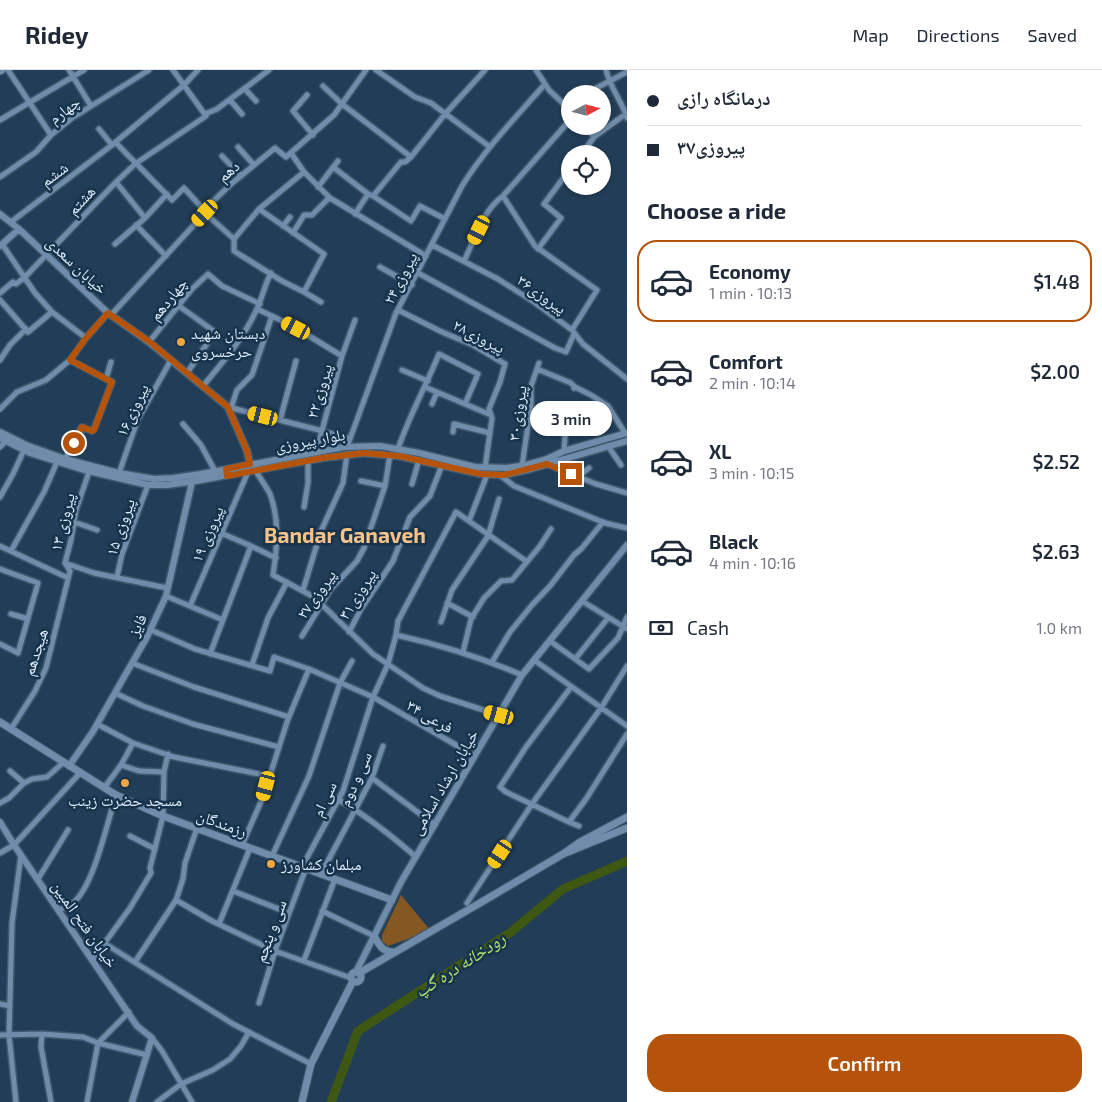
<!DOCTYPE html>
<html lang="en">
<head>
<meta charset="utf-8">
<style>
  body { margin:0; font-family:"Exo 2","Noto Naskh Arabic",sans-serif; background:#f2f2f3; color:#1f2937; height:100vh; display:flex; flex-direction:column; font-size:19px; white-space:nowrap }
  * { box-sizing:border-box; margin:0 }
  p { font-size:16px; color:#747a83 }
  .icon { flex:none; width:28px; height:28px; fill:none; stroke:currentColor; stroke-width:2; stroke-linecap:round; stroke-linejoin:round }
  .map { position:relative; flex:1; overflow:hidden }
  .side { display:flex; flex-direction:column; background:#fff; width:475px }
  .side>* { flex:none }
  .banner { display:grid; align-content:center; height:110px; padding:0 20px; background:#fff }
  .needle { width:32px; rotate:83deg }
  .tools { position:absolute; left:561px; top:15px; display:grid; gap:10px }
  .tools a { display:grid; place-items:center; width:50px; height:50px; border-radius:50%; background:#fff; box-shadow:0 1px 4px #0004; font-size:25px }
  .end { position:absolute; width:22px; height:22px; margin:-11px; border:6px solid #b45309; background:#fff; box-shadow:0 0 0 2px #fff }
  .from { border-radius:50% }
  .bubble { position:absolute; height:35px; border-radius:18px; background:#fff; box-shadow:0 1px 4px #0004; font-size:16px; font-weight:600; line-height:35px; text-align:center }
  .car { position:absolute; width:15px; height:30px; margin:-15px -8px; border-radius:6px; box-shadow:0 0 4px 1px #0007; background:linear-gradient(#f5c518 24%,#345 0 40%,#f5c518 0 76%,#345 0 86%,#f5c518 0) }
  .banner b { display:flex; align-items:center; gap:18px; height:48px; font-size:19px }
  .banner b+b { border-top:1px solid #e0e1e3 }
  .banner i { width:12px; height:12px; background:#1f2937 }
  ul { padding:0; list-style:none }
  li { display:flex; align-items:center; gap:15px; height:82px; margin:0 10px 8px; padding:0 10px; border:2px solid transparent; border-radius:20px }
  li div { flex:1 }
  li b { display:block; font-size:19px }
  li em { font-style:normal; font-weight:600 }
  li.on { border-color:#b45309 }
  li>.icon { width:45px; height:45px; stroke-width:1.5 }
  h2 { padding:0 20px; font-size:22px; line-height:60px }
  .pay { display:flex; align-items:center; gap:12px; height:55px; padding:0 20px; font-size:19px }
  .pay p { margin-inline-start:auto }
  .action { display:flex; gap:10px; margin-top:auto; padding:10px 20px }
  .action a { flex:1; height:58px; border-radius:20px; background:#b45309; color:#fff; font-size:20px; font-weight:600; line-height:58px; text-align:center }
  header { display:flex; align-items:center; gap:30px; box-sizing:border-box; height:70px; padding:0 25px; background:#fff; border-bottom:1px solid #e0e1e3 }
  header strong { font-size:24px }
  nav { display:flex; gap:28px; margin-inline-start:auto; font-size:18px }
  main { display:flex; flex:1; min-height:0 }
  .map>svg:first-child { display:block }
</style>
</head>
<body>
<header>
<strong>Ridey</strong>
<nav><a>Map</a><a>Directions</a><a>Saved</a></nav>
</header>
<main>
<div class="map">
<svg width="627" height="1032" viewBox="0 0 627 1032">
  <rect width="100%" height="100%" fill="#223d57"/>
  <path fill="#855823" d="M401 825 431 861 388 876 382 871V865Z"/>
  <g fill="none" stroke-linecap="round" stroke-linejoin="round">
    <path stroke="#3e5713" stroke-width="9" d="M331 1032 358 961 511 862 563 819 627 791"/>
    <defs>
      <path id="minor" d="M8 0 51 65
        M69 0 91 36
        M376 0 415 27 431 33 490 77
        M536 0 549 20 570 40
        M606 0C610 18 622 31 627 48
        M323 16 342 34 411 87
        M245 19 256 31
        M585 24 627 2
        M307 25 293 41 313 65
        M230 30 242 44
        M205 44 217 39 269 0
        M0 50 84 0
        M570 50 503 126 535 176 597 220 572 260
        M585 56 594 67
        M99 59 112 75 184 15 198 0
        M116 73 172 130 184 118 204 140
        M238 77 254 95
        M582 84 594 67 627 43
        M222 86 241 106
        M333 97 368 124
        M304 102 330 128 426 186
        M0 107 36 82 51 65 72 48 149 0
        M318 117 338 91
        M373 126 411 151 420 136 445 149
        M205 143 234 169V181L282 211 304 222 324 184 259 139 304 102 291 83
        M355 144 368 124 373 126 401 92H405L411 87 445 44 485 0
        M145 148 167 124
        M11 152 112 75
        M136 155 166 186
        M283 156 290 147
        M293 163 304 145H312L329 128
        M234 169 259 139
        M2 174 35 223 52 242 86 268
        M115 174 145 148 116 112
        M432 175 498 209 534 232 572 260 583 274 627 309
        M538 179 561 148 544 134 570 99
        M464 191C475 169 483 140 503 126
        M380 197 412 215
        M418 203 555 278 566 282 574 264
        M304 222 321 232
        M0 223 13 212 16 214 25 207 116 112 135 94 206 46 173 0
        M0 230 28 262 52 242
        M179 236 215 262 187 303
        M398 240 442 262 473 275 505 294 500 312 489 339 492 348 485 398
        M111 245 205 143 204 140 231 114 275 78 286 87 334 45 366 0
        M272 246 296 258 342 286 316 383
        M149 272 192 219 208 204 222 216 260 234
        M342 286 355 250
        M0 290 10 275 26 259
        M70 290 106 309
        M537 299 571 313 575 317
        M402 300 428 311
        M203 316C222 293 242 270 255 243 262 230 264 216 271 203
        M425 317 491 345
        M574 318 575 317 591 325 608 336 625 363
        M432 334 437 322
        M228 337 315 359 350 369
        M231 338 237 320 252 305 272 246 257 239
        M0 339 17 322 46 310 70 290 86 268 108 243
        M280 350 296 291
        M183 354 201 375 215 401
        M453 362 454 354 490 363
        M608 376 621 395
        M0 377 6 371
        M347 377 396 243 462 116C485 79 516 47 545 14
        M398 379C409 346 426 316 439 284L478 304 465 334
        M564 381 567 336
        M65 389 82 357 92 361 94 359 112 312 106 309 111 292
        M547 394 596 414 627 423
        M522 396 531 335V316L539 293
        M255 400C260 408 266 416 270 424 280 451 277 478 273 505L314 527 373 584 423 618 440 626 499 645
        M119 403 138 349 171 290
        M500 405 514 416 605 453 627 458
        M579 406 589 398
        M361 411 385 416
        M412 414 419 390
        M0 427 13 404 24 380
        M304 437 308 413V391
        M469 451 487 405
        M74 452 97 460
        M0 476 68 508
        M251 476 276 488
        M11 481 44 422 57 392
        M65 493 94 503 167 518
        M0 499 38 513 18 583 0 574
        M117 507 122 484 148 415
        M303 520 321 461 343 413 347 384
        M166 526 223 550
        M582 531 627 559
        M447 533 473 547
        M190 536 248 402
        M11 544 28 549
        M441 552 452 520 488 466 499 429
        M151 560 195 579 270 601 274 587 309 599 373 627 475 686
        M349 562 361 539 393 491 410 447 430 426 442 395
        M396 565C441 575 480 587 522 605
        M302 566 331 519 357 491 364 478 385 416 390 385
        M550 571 589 599 618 568 627 547
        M463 582 471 549 484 528 501 511 512 510 540 476 551 459
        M210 584 251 476 221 463
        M576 588 608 548
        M534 590 627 656
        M492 592 510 562 532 535 550 516 574 485 582 478 603 452
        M132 593 194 617 289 647
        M252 595 268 548 287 512
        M115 623 143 636 193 654 279 677
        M97 654 133 673 174 687 269 706
        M11 659 35 621 46 598 70 501 65 493 71 470 76 440 89 402
        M121 695 139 701 164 702
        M10 701 24 713
        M372 708 435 755
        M104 718 121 695 133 673
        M339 730C367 746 392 766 416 787
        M0 733 9 728 24 713 32 709 47 707 64 692
        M569 752 506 722 500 717 526 677 571 617
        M579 756 569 752 586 729 627 664
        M130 766 155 779
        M242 775 263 727 288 649 309 599
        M0 783 14 775 80 703
        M272 786 309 706 340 613 352 591
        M302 797 343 721 373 627 388 594 396 565 398 551 456 442 526 491
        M321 804 372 708 383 676
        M38 809 68 760
        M233 821 289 843
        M176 830 212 851 275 881 351 908
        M467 833 532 734 601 638 627 596
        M59 840C64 838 69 836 73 833 94 816 107 753 116 725
        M322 841 374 866
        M219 854 250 778
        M104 873 233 954 311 994
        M93 889 130 838 151 803 150 798 163 746 164 702 168 684
        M304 890 335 809
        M135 892 176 830 183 809 185 793 197 758
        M259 933 275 881 306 798
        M0 934 10 936
        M42 964 41 977 51 1032
        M0 965 42 964 83 967 98 973 147 985
        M152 968 162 981 192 1032
        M16 1032 9 965 12 853 21 785
        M87 1032 98 973 129 942
        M157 1032 181 1014 213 1000 230 989 241 976 249 962"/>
      <path id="tertiary" d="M0 144 19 159 108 243 149 272 228 337 247 381 250 394
        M0 176 19 159
        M0 362 26 375 65 389 119 403 154 409 173 408 201 404 344 377 380 376 419 383 475 397 507 398 526 395 547 389 564 381 627 363
        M0 368 30 383 84 400 148 415H167L196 411 322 388 364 383 399 386 481 404 504 405 530 399 627 371
        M69 696 92 663 147 567 166 526 192 412
        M0 752 14 775 137 956 152 968 132 1032
        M356 902 401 812 522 605 627 475"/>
      <path id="secondary" d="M0 1 2 0
        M0 652 116 725 163 746 392 830
        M627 747 580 772 563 784 627 758
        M374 866C380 876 382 881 393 882
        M351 907a5 5 0 1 1 10 0a5 5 0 1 1-10 0Z
        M359 903 480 833 563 784
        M302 1032 311 994 353 911"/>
    </defs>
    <use href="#minor" stroke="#3f586d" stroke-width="8"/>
    <use href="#tertiary" stroke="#3f586d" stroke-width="9"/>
    <use href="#secondary" stroke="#3f586d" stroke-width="9"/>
    <use href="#minor" stroke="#6f8daa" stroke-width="5"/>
    <use href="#tertiary" stroke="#6f8daa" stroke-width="6"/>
    <use href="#secondary" stroke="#6f8daa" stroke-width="7"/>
  </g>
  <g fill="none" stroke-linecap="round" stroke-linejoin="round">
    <path stroke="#b45309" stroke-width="6" d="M74 373 82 357 92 361 94 360 112 312 70 290 86 268 108 243 150 272 228 337 247 381 250 394 226 399 227 406 322 388 364 383 399 386 481 404 504 405 547 394 571 404"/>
  </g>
  <g fill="#f3a443" stroke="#17334c" stroke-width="2">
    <circle cx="181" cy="272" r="5"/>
    <circle cx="125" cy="713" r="5"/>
    <circle cx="271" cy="794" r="5"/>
  </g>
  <g text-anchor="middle" stroke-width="5" stroke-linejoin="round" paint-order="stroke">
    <g font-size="16" fill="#ddedfd" stroke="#17334c">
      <text transform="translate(64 40) rotate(-37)" y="6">چهارم</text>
      <text transform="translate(228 101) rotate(-41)" y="6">دهم</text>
      <text transform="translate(54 104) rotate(-37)" y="6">ششم</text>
      <text transform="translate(81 130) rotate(-47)" y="6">هشتم</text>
      <text transform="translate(77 195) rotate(43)" y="6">خیابان سعدی</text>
      <text transform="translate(400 208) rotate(-63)" y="6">پیروزی۲۴</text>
      <text transform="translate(542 224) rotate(35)" y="6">پیروزی۳۶</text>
      <text transform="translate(168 229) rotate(-51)" y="6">چهاردهم</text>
      <text transform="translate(479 266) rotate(27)" y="6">پیروزی۲۸</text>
      <text transform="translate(319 321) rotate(-74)" y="6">پیروزی۲۲</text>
      <text transform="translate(132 340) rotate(-65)" y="6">پیروزی۱۶</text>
      <text transform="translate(517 343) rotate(-82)" y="6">پیروزی۳۰</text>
      <text transform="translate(310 370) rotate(-10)" y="6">بلوار پیروزی</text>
      <text transform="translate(62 452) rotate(-76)" y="6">پیروزی ۱۳</text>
      <text transform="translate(120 457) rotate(-71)" y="6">پیروزی ۱۵</text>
      <text transform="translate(207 464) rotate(-67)" y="6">پیروزی ۱۹</text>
      <text transform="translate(316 524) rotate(-55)" y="6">پیروزی۲۷</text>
      <text transform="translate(357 524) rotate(-58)" y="6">پیروزی۳۱</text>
      <text transform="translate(137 555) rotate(-64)" y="6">فایز</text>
      <text transform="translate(35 582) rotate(-72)" y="6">هیجدهم</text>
      <text transform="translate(430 646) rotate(30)" y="6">فرعی ۳۴</text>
      <text transform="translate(355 709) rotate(-66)" y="6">سی و دوم</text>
      <text transform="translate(444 712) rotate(-60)" y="6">خیابان ارشاد اسلامی</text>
      <text transform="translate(324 729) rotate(-65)" y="6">سی ام</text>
      <text transform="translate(222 753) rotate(20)" y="6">رزمندگان</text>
      <text transform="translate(85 854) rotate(55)" y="6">خیابان فتح المبین</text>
      <text transform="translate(270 861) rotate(-70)" y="6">سی و پنجم</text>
    </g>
    <g font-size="16" fill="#ddedfd" stroke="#17334c" text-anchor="start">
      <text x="191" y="269">دبستان شهید<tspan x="191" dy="18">حرخسروی</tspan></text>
      <text x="125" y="736" text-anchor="middle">مسجد حضرت زینب</text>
      <text x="281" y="800">مبلمان کشاورز</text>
    </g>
    <g font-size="18" font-style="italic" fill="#b2e26f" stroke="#17334c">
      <text transform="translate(460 895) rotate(-33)" y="6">رودخانه دره گپ</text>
    </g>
    <g font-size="21" font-weight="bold" fill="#fac286" stroke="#17334c">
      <text x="345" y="473">Bandar Ganaveh</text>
    </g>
  </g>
</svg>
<div class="tools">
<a><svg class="needle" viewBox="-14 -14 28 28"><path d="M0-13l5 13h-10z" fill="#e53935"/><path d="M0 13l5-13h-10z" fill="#747a83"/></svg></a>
<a><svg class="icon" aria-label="locate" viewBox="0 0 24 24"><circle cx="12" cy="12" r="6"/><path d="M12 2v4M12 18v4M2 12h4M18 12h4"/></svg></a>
</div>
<i class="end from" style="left:74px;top:373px"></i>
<i class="end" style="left:571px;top:404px"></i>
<div class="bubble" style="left:530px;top:331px;width:82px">3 min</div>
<i class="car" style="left:205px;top:143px;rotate:223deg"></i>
<i class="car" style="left:479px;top:160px;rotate:206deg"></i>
<i class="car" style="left:296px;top:258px;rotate:297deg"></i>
<i class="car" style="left:263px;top:346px;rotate:284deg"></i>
<i class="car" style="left:499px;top:645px;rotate:285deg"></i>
<i class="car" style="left:266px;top:716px;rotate:195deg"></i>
<i class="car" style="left:500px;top:784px;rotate:213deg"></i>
</div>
<section class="side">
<div class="banner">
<b><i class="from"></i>درمانگاه رازی</b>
<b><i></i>پیروزی۳۷</b>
</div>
<h2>Choose a ride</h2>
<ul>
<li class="on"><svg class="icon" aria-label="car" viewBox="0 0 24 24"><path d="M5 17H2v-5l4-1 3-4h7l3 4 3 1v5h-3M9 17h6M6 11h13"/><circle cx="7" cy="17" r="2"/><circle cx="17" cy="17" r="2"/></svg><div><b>Economy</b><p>1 min · 10:13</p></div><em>$1.48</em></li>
<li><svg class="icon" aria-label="car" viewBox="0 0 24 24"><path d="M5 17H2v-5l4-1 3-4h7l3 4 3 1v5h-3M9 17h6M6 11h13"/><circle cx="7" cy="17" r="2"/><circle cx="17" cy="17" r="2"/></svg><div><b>Comfort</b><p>2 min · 10:14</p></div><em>$2.00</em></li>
<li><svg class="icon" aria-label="car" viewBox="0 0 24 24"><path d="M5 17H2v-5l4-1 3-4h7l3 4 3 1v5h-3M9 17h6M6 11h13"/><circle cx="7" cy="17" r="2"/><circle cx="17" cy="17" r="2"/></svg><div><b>XL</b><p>3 min · 10:15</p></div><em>$2.52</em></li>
<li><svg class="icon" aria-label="car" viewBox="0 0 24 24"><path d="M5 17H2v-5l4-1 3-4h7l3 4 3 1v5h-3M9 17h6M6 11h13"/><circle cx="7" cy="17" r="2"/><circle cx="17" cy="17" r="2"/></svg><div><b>Black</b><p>4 min · 10:16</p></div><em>$2.63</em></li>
</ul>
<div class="pay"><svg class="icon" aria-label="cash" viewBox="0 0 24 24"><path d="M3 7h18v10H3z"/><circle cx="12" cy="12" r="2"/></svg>Cash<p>1.0 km</p></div>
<div class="action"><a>Confirm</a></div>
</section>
</main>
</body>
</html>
